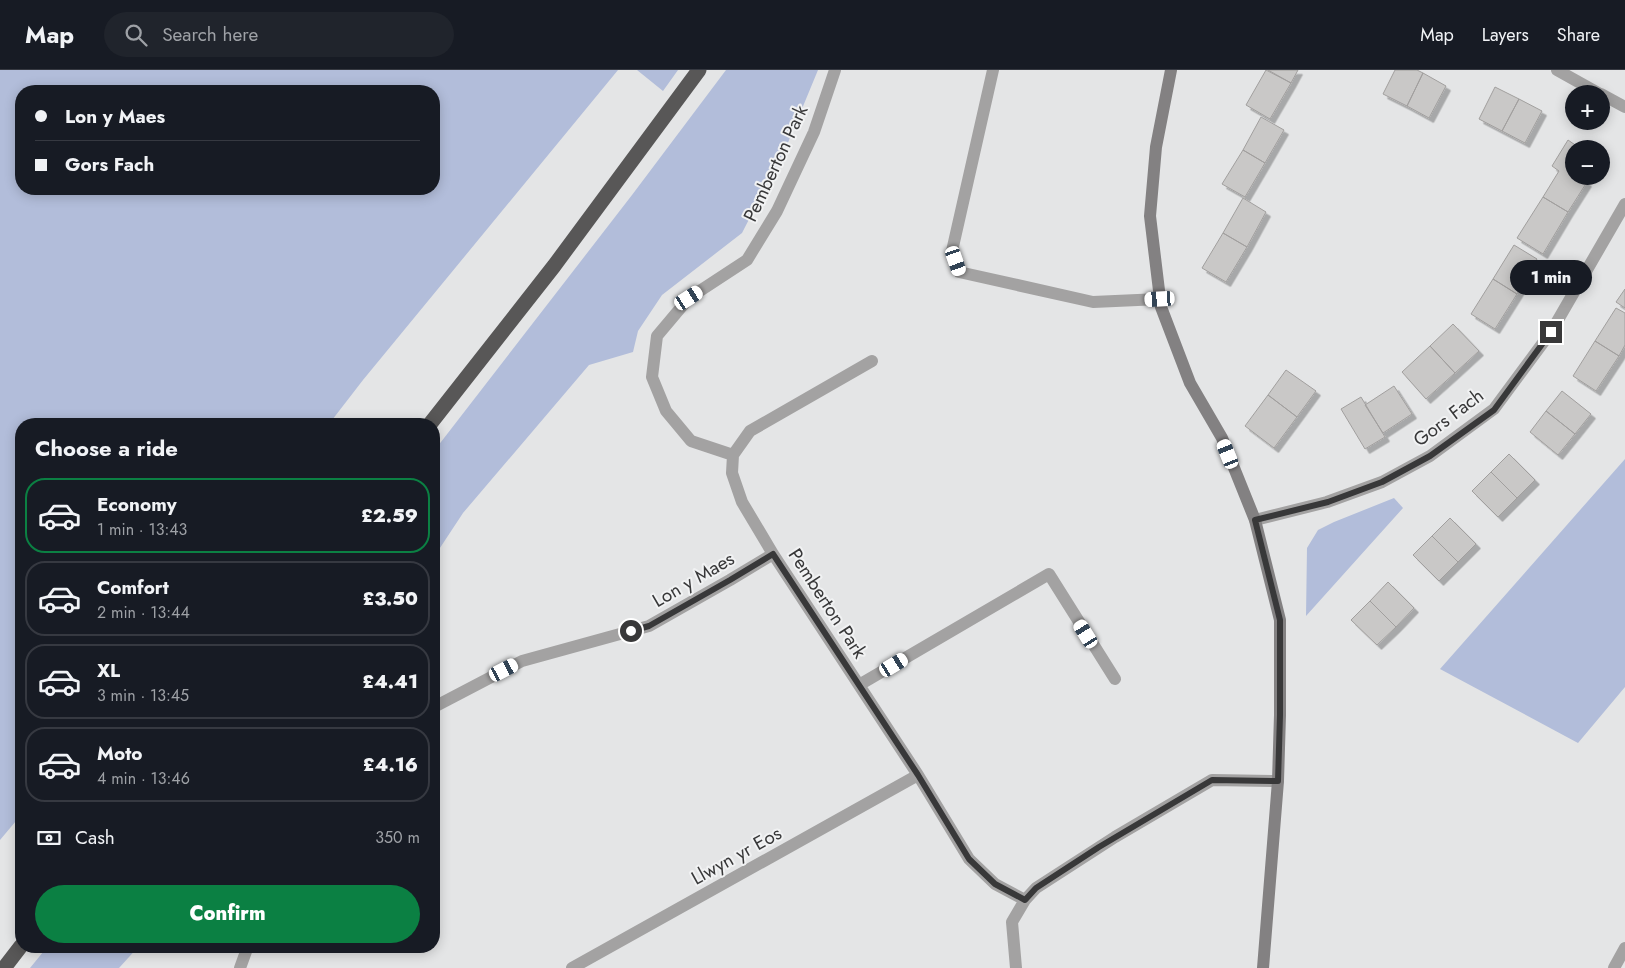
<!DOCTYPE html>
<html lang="en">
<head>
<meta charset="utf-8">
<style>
  body { margin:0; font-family:Jost,sans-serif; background:#20242c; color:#f1f3f6; height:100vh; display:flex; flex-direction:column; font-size:19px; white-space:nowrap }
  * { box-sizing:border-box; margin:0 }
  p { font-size:16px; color:#9ea1a6 }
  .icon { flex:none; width:28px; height:28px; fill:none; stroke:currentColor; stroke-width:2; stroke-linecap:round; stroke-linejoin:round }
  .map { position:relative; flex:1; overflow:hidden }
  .drawer { position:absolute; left:15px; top:348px; width:425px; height:535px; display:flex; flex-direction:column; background:#171b24; border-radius:20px; box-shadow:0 2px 12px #0003 }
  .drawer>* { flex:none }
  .guide { position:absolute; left:15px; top:15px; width:425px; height:110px; border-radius:20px; box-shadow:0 2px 12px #0003; display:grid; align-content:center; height:110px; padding:0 20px; background:#171b24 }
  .fabs { position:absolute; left:1565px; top:15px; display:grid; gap:10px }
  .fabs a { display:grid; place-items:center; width:45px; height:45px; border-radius:50%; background:#171b24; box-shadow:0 2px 12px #0003; font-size:25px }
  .end { position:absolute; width:22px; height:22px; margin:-11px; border:6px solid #383839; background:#fff; box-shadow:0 0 0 2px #fff }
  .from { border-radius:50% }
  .bubble { position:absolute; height:35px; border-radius:18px; background:#171b24; box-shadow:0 2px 12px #0003; font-size:16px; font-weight:800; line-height:35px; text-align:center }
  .car { position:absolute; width:15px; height:30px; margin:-15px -8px; border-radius:6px; box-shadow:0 0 4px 1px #0007; background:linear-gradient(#fff 24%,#345 0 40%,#fff 0 76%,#345 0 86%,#fff 0) }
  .guide b { display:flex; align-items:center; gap:18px; height:48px; font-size:19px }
  .guide b+b { border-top:1px solid #363941 }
  .guide i { width:12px; height:12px; background:#f1f3f6 }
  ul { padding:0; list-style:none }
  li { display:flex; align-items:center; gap:15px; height:75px; margin:0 10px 8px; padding:0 10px; border:2px solid #363941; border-radius:20px }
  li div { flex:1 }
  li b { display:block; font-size:19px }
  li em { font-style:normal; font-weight:800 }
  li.current { border-color:#0b8043 }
  li>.icon { width:45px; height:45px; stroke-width:1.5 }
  h2 { padding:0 20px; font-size:22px; line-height:60px }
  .pay { display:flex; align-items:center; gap:12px; height:55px; padding:0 20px; font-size:19px }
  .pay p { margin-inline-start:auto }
  .button { display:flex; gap:10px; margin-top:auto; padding:10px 20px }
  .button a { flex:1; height:58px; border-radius:30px; background:#0b8043; color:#fff; font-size:20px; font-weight:800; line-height:58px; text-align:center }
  header { display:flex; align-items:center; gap:30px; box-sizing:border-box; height:70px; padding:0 25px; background:#171b24; border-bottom:1px solid #363941 }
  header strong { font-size:24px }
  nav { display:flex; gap:28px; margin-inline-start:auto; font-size:18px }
  .search { width:350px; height:45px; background:#20242c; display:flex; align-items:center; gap:12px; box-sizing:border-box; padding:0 18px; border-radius:28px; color:#9ea1a6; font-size:19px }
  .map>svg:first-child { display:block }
</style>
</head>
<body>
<header>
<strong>Map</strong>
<div class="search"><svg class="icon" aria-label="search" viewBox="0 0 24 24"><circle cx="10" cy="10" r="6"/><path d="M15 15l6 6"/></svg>Search here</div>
<nav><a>Map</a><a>Layers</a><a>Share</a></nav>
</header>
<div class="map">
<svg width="1625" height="898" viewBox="0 0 1625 898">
  <defs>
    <filter id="shadow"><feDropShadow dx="4.5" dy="4.5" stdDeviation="0" flood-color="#0004"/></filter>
  </defs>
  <rect width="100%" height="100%" fill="#e4e5e6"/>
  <path fill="#b2bdda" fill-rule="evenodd" d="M0 0H618L363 310 329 354H21V745L0 770ZM21 21H434V119H21Z
    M637 0H678L663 21Z
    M726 0H818L787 75 742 163 662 225 638 261 633 282 589 295 463 443 434 487V381L632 125Z
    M1625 389V617L1578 673 1440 599Z
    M1394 428 1403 438 1306 546 1307 478 1318 460 1334 452Z
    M48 876H139L119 898H30Z"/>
  <path fill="#c9c8c7" stroke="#a19f9e" filter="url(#shadow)" d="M1266 0 1291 13 1270 49 1246 35Z
    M1268 0H1298L1291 13Z
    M1395 0H1417L1423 3 1407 36 1383 24Z
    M1423 3 1446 16 1429 48 1407 36Z
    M1495 17 1519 29 1502 61 1479 49Z
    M1519 29 1542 41 1525 73 1502 61Z
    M1261 47 1284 60 1265 93 1243 80Z
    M1568 70 1581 79H1574V106H1581L1580 108 1587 112 1568 142 1543 127 1559 101 1552 96Z
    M1243 80 1265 93 1245 127 1222 114Z
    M1543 127 1568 142 1543 184 1517 168Z
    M1243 128 1266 142 1247 177 1223 163Z
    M1223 163 1247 177 1226 212 1202 198Z
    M1514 175 1537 189 1517 224 1493 209Z
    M1493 209 1517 224 1495 259 1471 244Z
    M1625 219V238L1616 232Z
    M1616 238 1625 243V275L1619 286 1595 271Z
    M1453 254 1479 281 1455 303 1430 276Z
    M1595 271 1619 286 1596 321 1573 306Z
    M1430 276 1455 303 1426 329 1402 302Z
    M1286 300 1316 321 1297 347 1268 325Z
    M1394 316 1412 344 1383 363 1365 335Z
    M1562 321 1591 344 1575 364 1546 341Z
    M1268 325 1297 347 1274 378 1245 356Z
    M1361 327 1385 367 1365 379 1341 339Z
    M1546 341 1575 364 1558 385 1530 362Z
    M1509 384 1535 410 1517 428 1491 402Z
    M1491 402 1517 428 1498 447 1472 421Z
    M1450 448 1476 474 1458 492 1432 466Z
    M1432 466 1458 492 1439 511 1413 485Z
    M1388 512 1414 538 1396 557 1370 531Z
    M1370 531 1396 557 1377 575 1351 550Z"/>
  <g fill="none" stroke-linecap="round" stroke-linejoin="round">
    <path stroke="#a3a2a2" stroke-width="12" d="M993 0 952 181 959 202 1093 232 1160 229"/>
    <path stroke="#a3a2a2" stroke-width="12" d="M1557 0 1600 24
      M1601 24 1625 37
      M872 291 750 361 733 385 732 403 742 432 773 484 918 705 969 789 995 814 1025 830
      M733 385 691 371 666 341 652 307 657 266 689 228 747 190 777 141 814 62 835 0
      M1255 450 1327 432 1382 412 1430 386 1494 339 1551 262 1625 134
      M859 615 1049 504 1115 609
      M434 637 522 591 649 556 730 510 773 484
      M240 898 248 876
      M572 898 918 705
      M1016 898 1012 852 1025 830 1036 818 1115 767 1212 710 1278 711
      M1614 898 1625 878"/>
    <path stroke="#838182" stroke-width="12" d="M1171 0 1156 77 1150 146 1161 237 1190 313 1222 368 1255 450 1280 550V645L1278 711 1263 898"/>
    <path stroke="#585757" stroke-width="15" d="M430 354 554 196 699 0
      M4 898 21 876"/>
  </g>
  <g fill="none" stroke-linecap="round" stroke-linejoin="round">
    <path stroke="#383839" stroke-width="6" d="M631 561 649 556 730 510 773 484 918 705 969 789 995 814 1025 830 1036 818 1099 777 1212 710 1278 711 1280 645V550L1255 450 1328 432 1382 412 1430 386 1494 340 1551 262"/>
  </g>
  <g text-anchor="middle" stroke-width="4" stroke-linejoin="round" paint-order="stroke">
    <g font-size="19" fill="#383839" stroke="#f1f2f3">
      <text transform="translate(775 93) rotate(-65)" y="7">Pemberton Park</text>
      <text transform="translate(1448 347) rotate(-37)" y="7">Gors Fach</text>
      <text transform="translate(693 509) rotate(-30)" y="7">Lon y Maes</text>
      <text transform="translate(828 533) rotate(57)" y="7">Pemberton Park</text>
      <text transform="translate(736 785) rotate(-29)" y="7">Llwyn yr Eos</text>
    </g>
  </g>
</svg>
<div class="fabs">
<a>+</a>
<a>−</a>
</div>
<i class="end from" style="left:631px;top:561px"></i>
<i class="end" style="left:1551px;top:262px"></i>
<div class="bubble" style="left:1510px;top:190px;width:82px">1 min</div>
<i class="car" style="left:956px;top:191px;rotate:161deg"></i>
<i class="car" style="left:689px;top:228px;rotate:57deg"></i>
<i class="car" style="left:1160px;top:229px;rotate:267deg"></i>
<i class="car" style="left:1228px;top:384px;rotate:338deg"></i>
<i class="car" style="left:1086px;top:564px;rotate:328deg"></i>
<i class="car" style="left:894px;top:595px;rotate:59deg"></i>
<i class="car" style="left:504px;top:600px;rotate:63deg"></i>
<div class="guide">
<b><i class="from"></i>Lon y Maes</b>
<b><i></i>Gors Fach</b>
</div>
<section class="drawer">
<h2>Choose a ride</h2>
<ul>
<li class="current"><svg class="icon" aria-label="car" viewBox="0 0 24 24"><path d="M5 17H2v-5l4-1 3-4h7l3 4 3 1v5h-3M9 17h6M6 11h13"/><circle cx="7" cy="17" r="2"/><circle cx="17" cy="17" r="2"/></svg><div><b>Economy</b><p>1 min · 13:43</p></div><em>£2.59</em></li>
<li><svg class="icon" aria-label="car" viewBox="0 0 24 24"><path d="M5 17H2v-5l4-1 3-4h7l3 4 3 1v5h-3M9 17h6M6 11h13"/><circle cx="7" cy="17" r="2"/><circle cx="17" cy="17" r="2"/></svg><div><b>Comfort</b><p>2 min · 13:44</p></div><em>£3.50</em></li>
<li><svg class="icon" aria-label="car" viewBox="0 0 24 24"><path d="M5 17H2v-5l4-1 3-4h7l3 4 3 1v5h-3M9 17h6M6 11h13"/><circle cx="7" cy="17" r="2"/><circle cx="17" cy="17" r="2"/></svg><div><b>XL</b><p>3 min · 13:45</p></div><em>£4.41</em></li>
<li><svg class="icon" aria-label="car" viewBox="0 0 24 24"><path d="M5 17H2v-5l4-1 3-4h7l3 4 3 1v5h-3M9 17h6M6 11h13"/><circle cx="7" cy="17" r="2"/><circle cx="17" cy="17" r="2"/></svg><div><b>Moto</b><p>4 min · 13:46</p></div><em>£4.16</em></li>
</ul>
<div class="pay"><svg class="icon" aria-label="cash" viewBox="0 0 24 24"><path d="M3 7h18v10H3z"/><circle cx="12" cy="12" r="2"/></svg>Cash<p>350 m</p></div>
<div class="button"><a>Confirm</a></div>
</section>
</div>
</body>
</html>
